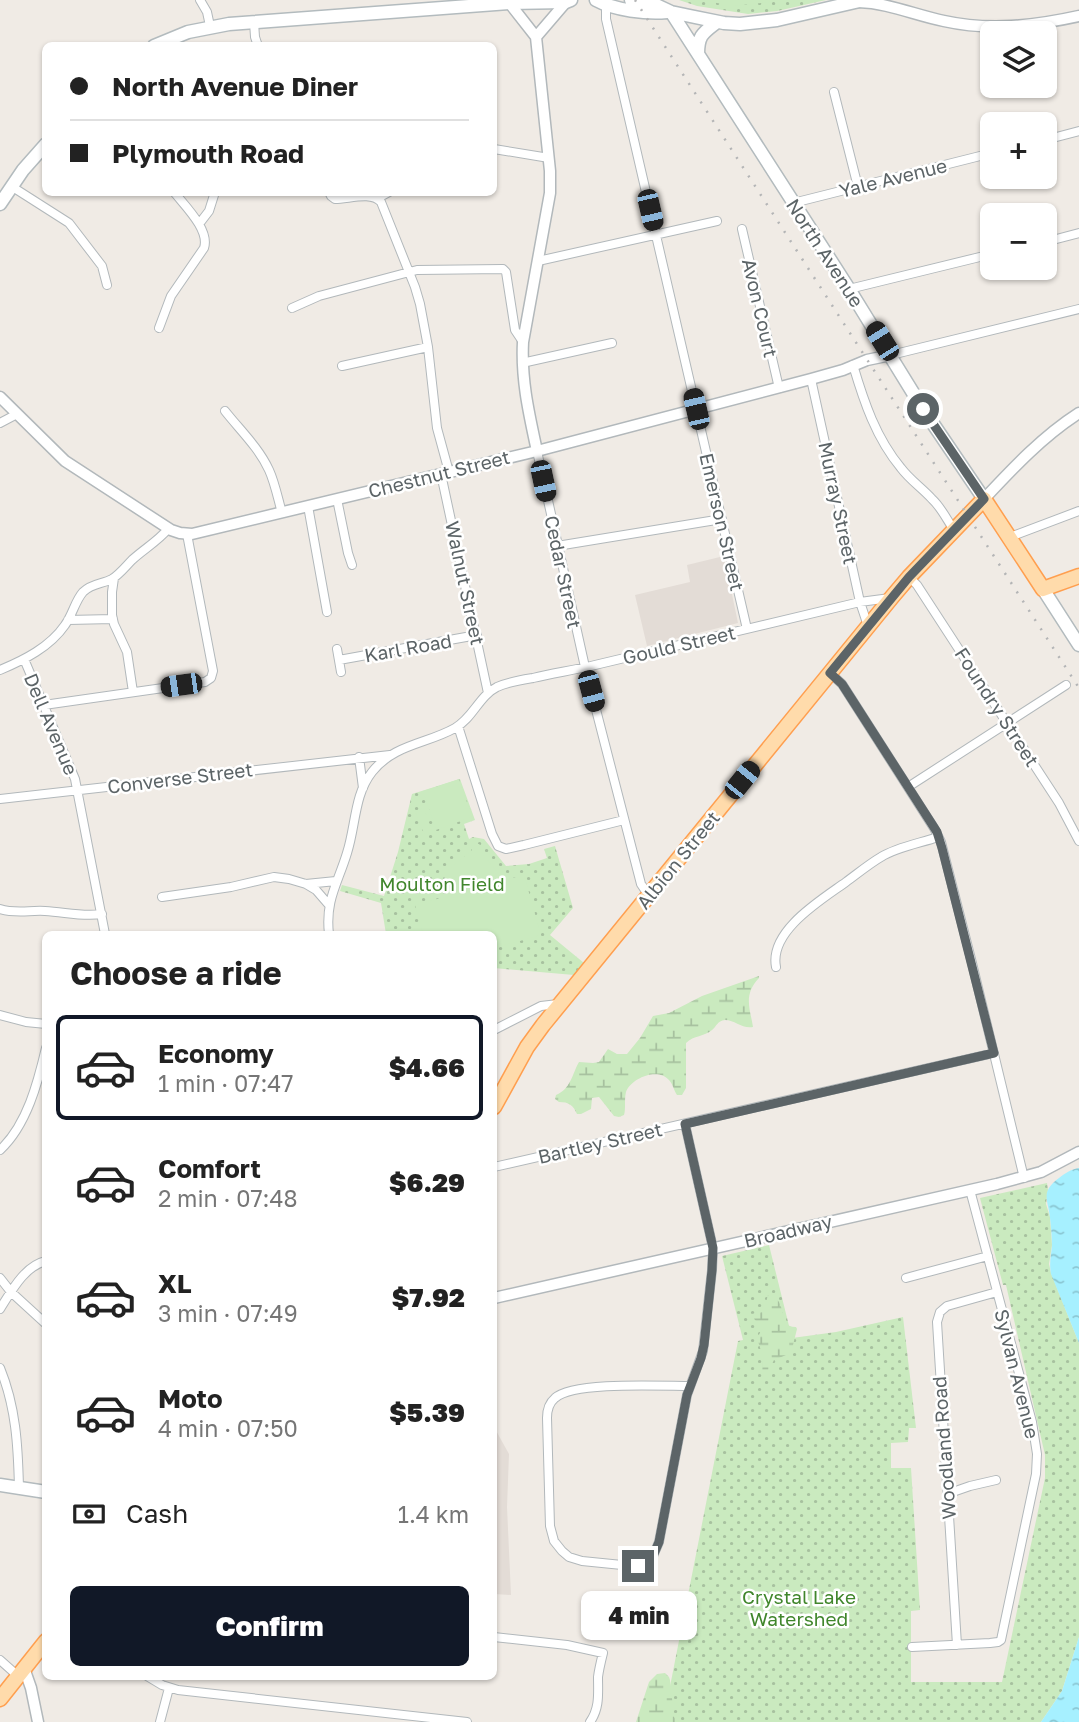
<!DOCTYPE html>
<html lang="en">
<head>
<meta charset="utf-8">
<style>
  body { margin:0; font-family:"Golos Text",sans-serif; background:#f6f6f6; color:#222; height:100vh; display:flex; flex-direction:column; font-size:26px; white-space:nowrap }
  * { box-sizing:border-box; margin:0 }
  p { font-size:23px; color:#767676 }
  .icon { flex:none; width:38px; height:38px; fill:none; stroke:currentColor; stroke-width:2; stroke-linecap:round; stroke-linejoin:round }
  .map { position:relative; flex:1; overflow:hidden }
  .panel { position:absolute; left:42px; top:931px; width:455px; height:749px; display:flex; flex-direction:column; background:#fff; border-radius:10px; box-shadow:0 2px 5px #0004 }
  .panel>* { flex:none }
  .top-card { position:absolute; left:42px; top:42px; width:455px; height:154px; border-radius:10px; box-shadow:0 2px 5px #0004; display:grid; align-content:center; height:154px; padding:0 28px; background:#fff }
  .controls { position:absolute; left:980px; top:21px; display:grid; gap:14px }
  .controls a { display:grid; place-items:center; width:77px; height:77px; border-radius:10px; background:#fff; box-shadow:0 2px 5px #0004; font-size:35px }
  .end { position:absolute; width:32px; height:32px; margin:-16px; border:9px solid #5c6467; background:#fff; box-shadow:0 0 0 4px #fff }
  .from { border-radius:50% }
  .bubble { position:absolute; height:49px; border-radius:10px; background:#fff; box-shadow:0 2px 5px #0004; font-size:23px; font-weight:800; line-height:49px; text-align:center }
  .car { position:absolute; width:21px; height:42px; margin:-21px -10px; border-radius:9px; box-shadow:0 0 5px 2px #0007; background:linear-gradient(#222 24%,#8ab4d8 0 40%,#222 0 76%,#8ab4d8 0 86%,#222 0) }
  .top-card b { display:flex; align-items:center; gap:24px; height:66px; font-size:26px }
  .top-card b+b { border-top:2px solid #e0e0e0 }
  .top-card i { width:18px; height:18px; background:#222 }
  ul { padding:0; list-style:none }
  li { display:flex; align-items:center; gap:21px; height:105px; margin:0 14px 10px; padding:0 14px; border:4px solid transparent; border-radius:10px }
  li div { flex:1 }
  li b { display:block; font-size:26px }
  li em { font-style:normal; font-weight:800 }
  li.on { border-color:#111827 }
  li>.icon { width:63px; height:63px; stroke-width:1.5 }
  h2 { padding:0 28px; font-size:32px; line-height:84px }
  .pay { display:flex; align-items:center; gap:18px; height:77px; padding:0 28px; font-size:26px }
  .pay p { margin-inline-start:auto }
  .primary-button { display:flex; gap:14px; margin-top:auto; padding:14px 28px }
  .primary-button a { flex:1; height:80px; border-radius:10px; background:#111827; color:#fff; font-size:28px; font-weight:800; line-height:80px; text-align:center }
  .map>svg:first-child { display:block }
</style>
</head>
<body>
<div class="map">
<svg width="1079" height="1722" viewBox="0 0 1079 1722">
  <defs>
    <pattern id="green-dots" width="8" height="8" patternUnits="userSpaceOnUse" patternTransform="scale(1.75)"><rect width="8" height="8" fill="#caeabf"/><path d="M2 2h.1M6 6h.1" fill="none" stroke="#a7c19f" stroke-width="1.8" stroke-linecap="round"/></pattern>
    <pattern id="wetland-marsh" width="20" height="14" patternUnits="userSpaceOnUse" patternTransform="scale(1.75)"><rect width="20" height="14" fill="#caeabf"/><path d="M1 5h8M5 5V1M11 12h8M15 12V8" fill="none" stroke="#a7c19f"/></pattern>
    <pattern id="water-ripples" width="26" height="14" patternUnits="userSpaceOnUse" patternTransform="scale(1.75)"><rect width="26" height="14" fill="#a6f0ff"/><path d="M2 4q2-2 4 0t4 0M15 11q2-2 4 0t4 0" fill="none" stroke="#8ac6d2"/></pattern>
  </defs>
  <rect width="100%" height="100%" fill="#f0ebe5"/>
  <path fill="#e3dcd6" d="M724 556 738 623 647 646 635 595 690 582 687 565Z
    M494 1427 509 1454 507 1507 511 1595 494 1594Z"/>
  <path fill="url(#green-dots)" d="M679 0H826L777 11 748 14 697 6Z
    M460 779 475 820 464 824 469 839 473 837 484 839 506 866 529 864 547 858 544 849 555 846 573 908 550 935 584 963 574 975 494 968V934H386L381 903 340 891 342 885 384 896 398 852 412 794Z
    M1047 1183 1048 1190 1046 1204 1050 1217 1052 1245 1049 1264 1051 1273 1079 1343V1637L1062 1691 1041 1722H663L738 1341 743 1340 722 1256 769 1245 792 1338 836 1332 903 1317 916 1428H909L908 1442 891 1443V1468H911L920 1610 911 1611V1682H1002L1045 1478V1455L1006 1285H1003L980 1198Z"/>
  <path fill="url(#wetland-marsh)" d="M759 976V978C743 995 750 1008 753 1027 742 1029 735 1020 725 1020 717 1021 717 1026 712 1030 704 1037 694 1035 686 1043V1088L682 1095H677C674 1091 673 1084 669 1080 658 1067 631 1078 626 1092 624 1100 626 1108 624 1115L619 1117 614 1116 599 1097 592 1098 591 1109 581 1114H577C573 1105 569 1102 559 1102L555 1099 556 1095C571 1089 572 1074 579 1062L593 1063 599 1062 608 1049 617 1054H627L640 1038 653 1016 669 1013 702 996Z
    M768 1295C791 1300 774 1327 796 1327L797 1329 791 1353 774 1360 764 1380 762 1379 763 1357 757 1338C764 1328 760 1325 752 1317L751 1314 760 1313 765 1306Z
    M665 1673 669 1677 670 1680 674 1717 677 1722H636L649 1682 657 1674Z"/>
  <path fill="#caeabf" d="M702 0H769L770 2 732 6Z
    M459 779 472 817 436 830 423 791Z
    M424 808 432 831 424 834 415 811Z
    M474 843 479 844 481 846 480 851 504 880 524 875 541 935 494 948V934H423L415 905 455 894 448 886 443 874 472 850V845Z"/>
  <path fill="url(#water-ripples)" d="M1079 1168V1343L1051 1274C1049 1263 1051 1256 1052 1246 1052 1237 1051 1226 1050 1218 1048 1199 1040 1192 1059 1178 1065 1173 1072 1169 1079 1168Z
    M1079 1637V1722H1041L1062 1691Z"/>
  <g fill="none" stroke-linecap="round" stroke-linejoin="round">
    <defs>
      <path id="minor" d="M200 0 207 12 210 26
        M606 6V19L747 629
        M254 22 255 37 258 46
        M834 92 858 187
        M1045 140 1079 131
        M494 149 549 158
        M11 186 69 223 102 266 107 285
        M329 192 331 196 335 199C349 199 371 191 381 202L415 287 420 304 428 347 437 428 449 472
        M378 198 389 192
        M793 203 992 153
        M199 224 209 211 215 192
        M742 229 779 388
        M1045 242 1079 233
        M538 261 717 221
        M849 289 992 254
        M292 308 319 296 417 270 503 269 506 272 515 330 523 342
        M159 328 171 296 204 248C210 230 185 206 174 192
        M891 355 1079 309
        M522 363 612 343
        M853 365C864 402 876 438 901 468 910 480 922 488 932 499 941 507 947 520 954 530
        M342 366 428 347
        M811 379 860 602 868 626
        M225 411C240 430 259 448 269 470 275 483 278 499 282 513
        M0 423 17 414
        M537 451 585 667 641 884 649 896
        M441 474 488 693
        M337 499 348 553 352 565
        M308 506 327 612
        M1010 537 1079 511
        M557 546 722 519
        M909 577 917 585 1059 803 1079 841
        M114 578 112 592V615L114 624 127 652 133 692
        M68 620 113 619
        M337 649 341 672
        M24 659 75 779 105 934
        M339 660 477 635
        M0 670C24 660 50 647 65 625 73 614 75 601 83 592 92 583 103 584 112 579 120 574 126 566 132 560 144 549 158 541 168 529
        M830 673 842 684 934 828 941 842 972 963 1024 1178
        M44 705 205 682 211 678 213 671 187 534
        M458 726 492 834 498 846 506 849 524 845 624 820
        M359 757 363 788
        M908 787 1066 685
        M0 799 390 755
        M306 884 316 890 329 905
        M162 897 231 887 274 877 289 879 306 884 336 881
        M0 909C15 914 30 910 45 911 65 912 82 917 102 914
        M329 934C325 900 338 883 347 853 356 825 354 795 372 772 394 744 427 744 455 728 473 718 479 696 497 687 508 682 521 680 533 678 554 673 575 670 595 665 684 644 772 623 860 602L890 598
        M776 967C769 931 821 900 846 882 857 874 869 864 881 857 897 847 921 843 938 837
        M0 1015 26 1022 46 1024
        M494 1030 541 1006 558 1004
        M685 1124 713 1248 712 1270 703 1351 687 1395 659 1542 653 1556 642 1564 632 1566 582 1561 569 1557 562 1551 554 1541 550 1526 547 1418C547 1411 549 1403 555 1398 573 1381 663 1386 690 1386
        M0 1150C27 1125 38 1082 46 1048
        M494 1167 994 1053
        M0 1278 11 1292 46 1324
        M906 1278 988 1256
        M0 1309C11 1292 24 1266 46 1261
        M0 1368C16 1407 18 1446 19 1488
        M947 1494 970 1486 996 1480
        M494 1637 567 1645 603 1653C601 1661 599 1669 598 1677 598 1693 600 1708 590 1722
        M957 1645 937 1322 940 1312 947 1306 997 1292
        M912 1647 990 1643 998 1642 1001 1640 1036 1474 1037 1454 1032 1422 970 1190
        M0 1660 18 1676
        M147 1676 162 1685 178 1690 467 1722
        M160 1722 169 1688"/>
      <path id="tertiary" d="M507 0 536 37
        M859 2C888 3 915 15 944 21 989 31 1034 26 1079 16
        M0 397 65 461 171 530 180 533 192 534 537 451 811 379 843 370 867 360 891 355
        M537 451C529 414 521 380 523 342L550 193V171L536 37 566 2
        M984 499C1013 468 1043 436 1079 413
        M494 1298 997 1184 1041 1172 1079 1152
        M24 1668 31 1688 38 1722"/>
      <path id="secondary" d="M596 0C614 10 647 14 667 12
        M631 0 654 4 671 12 690 16 724 23 740 24 777 20 864 0
        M671 12 849 289 923 409 984 499
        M154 46 188 32 229 24 509 3 566 2 571 0
        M698 54C698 35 703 33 717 22
        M0 204 23 170 46 144
        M1043 589 1079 645
        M0 1485 46 1492"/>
      <path id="primary" d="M494 1107 527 1047 543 1025 892 597 909 577 984 499 1043 589 1079 576
        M0 1699 46 1641"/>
    </defs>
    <use href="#minor" stroke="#b2b8bb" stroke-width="10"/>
    <use href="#tertiary" stroke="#b2b8bb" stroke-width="13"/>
    <use href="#secondary" stroke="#b3bbbe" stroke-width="15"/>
    <use href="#primary" stroke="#ff9f4f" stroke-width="17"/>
    <use href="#minor" stroke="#fff" stroke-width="8"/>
    <use href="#tertiary" stroke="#fff" stroke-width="10"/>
    <use href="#secondary" stroke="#fff" stroke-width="12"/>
    <use href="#primary" stroke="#ffdbab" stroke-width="14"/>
    <path stroke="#b4b5b6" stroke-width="2.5" stroke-dasharray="2 9" stroke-linecap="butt" d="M635 0 1079 688"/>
  </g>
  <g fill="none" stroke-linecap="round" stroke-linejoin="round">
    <path stroke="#5c6467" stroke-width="9" d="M638 1566 653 1556 659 1542 687 1395 701 1358 704 1345 712 1270 713 1248 685 1124 994 1053 942 848 937 832 842 684 830 673 909 577 984 499 923 409"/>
  </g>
  <g text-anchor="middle" stroke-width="5" stroke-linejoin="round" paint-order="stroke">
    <g font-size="19" fill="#5c6467" stroke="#fff">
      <text transform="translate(893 178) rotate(-14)" y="7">Yale Avenue</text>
      <text transform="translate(825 253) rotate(57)" y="7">North Avenue</text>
      <text transform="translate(760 308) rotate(77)" y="7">Avon Court</text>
      <text transform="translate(439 474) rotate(-14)" y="7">Chestnut Street</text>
      <text transform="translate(838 503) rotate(78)" y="7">Murray Street</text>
      <text transform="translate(722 522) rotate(77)" y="7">Emerson Street</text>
      <text transform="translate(563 572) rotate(78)" y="7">Cedar Street</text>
      <text transform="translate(465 583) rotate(78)" y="7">Walnut Street</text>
      <text transform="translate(679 645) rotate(-13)" y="7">Gould Street</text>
      <text transform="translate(408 648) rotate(-10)" y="7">Karl Road</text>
      <text transform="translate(997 707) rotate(57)" y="7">Foundry Street</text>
      <text transform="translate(51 724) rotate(67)" y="7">Dell Avenue</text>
      <text transform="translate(180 778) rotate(-7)" y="7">Converse Street</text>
      <text transform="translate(678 860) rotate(-51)" y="7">Albion Street</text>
      <text transform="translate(600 1143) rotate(-13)" y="7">Bartley Street</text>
      <text transform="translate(788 1231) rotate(-13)" y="7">Broadway</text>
      <text transform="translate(1017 1374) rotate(76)" y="7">Sylvan Avenue</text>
      <text transform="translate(944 1448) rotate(-94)" y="7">Woodland Road</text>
    </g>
    <g font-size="19" fill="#40862c" stroke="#fff">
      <text x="442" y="891">Moulton Field</text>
      <text x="799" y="1604">Crystal Lake<tspan x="799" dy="22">Watershed</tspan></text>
    </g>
  </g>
</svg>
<div class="controls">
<a><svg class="icon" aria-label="layers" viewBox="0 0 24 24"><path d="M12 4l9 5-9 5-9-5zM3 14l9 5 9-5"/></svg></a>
<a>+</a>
<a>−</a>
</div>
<i class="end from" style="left:923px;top:409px"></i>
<i class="end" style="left:638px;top:1566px"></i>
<div class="bubble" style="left:581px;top:1591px;width:116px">4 min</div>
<i class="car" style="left:650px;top:210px;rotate:167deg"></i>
<i class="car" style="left:882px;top:341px;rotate:328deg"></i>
<i class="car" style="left:696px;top:409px;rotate:347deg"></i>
<i class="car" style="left:543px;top:481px;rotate:168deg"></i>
<i class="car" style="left:181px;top:685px;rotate:262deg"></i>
<i class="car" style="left:591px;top:691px;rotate:165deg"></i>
<i class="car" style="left:742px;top:780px;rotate:39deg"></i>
<div class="top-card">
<b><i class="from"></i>North Avenue Diner</b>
<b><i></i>Plymouth Road</b>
</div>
<section class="panel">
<h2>Choose a ride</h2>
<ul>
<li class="on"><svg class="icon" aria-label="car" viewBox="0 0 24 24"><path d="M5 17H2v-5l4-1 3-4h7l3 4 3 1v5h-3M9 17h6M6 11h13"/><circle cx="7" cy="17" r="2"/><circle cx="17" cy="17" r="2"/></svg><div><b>Economy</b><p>1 min · 07:47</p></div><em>$4.66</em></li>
<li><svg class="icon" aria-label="car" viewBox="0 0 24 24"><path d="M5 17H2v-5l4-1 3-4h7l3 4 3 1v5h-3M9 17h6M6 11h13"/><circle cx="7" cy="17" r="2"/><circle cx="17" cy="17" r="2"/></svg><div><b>Comfort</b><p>2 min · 07:48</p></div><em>$6.29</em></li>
<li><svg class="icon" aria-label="car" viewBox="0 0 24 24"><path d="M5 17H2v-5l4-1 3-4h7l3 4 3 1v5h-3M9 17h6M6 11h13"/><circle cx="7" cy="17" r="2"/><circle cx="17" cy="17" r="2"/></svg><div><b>XL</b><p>3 min · 07:49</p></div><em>$7.92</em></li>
<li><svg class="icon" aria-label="car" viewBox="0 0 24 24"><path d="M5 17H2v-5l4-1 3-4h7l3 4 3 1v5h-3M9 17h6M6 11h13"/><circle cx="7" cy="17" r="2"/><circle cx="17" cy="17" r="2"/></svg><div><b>Moto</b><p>4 min · 07:50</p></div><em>$5.39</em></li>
</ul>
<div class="pay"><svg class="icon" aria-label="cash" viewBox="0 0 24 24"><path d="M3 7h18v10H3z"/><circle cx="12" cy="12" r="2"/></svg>Cash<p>1.4 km</p></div>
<div class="primary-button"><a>Confirm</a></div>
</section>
</div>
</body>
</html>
